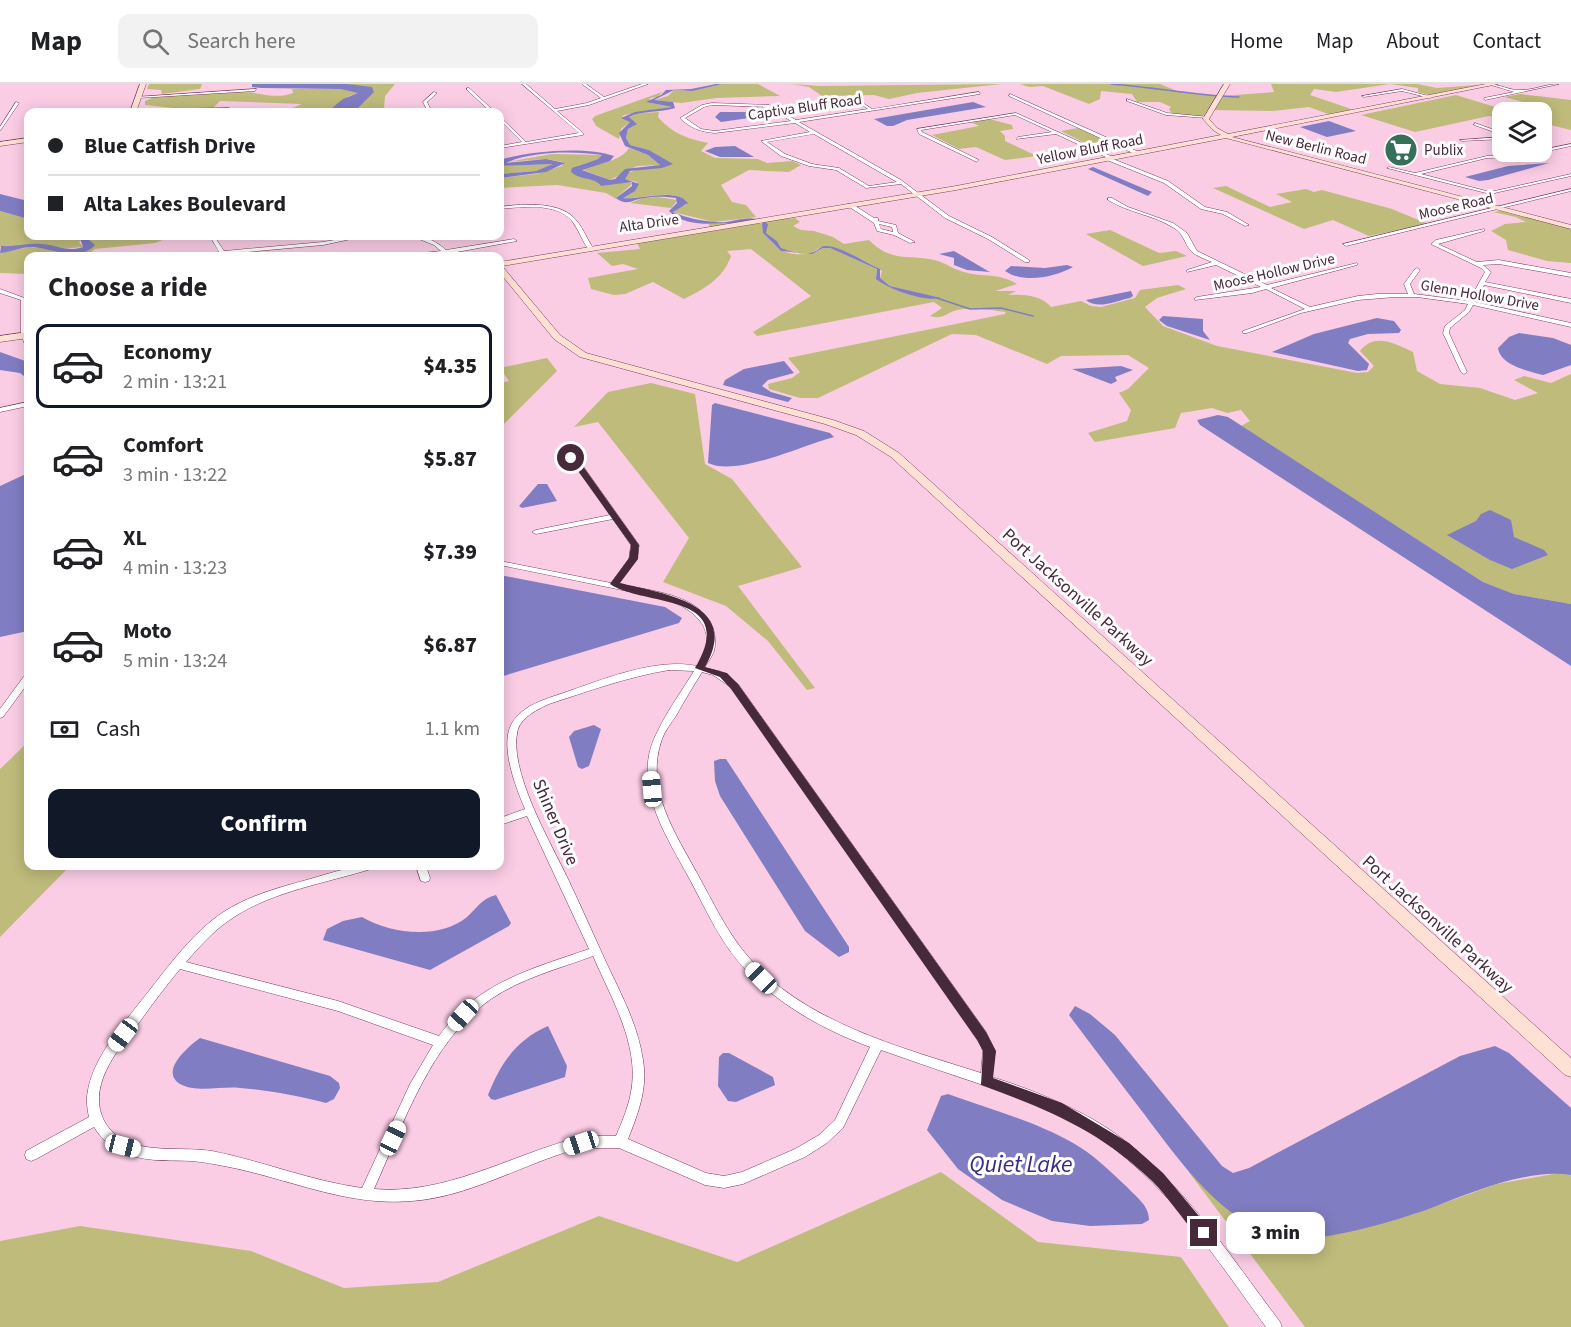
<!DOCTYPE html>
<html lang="en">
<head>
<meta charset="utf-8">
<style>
  body { margin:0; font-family:"Source Sans 3",sans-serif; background:#f2f2f2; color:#202124; height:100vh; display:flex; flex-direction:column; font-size:22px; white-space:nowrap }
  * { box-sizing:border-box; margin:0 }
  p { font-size:20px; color:#757577 }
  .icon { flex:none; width:33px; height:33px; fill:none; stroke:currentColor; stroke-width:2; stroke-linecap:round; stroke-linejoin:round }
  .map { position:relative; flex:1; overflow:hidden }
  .details { position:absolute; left:24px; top:168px; width:480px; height:618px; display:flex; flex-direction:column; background:#fff; border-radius:12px; box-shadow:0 3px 15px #0003 }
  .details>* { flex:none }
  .banner { position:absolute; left:24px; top:24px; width:480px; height:132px; border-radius:12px; box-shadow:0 3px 15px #0003; display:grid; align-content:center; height:132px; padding:0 24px; background:#fff }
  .buttons { position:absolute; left:1492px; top:18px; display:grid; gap:12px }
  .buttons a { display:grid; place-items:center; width:60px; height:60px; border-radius:12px; background:#fff; box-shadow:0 3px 15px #0003; font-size:30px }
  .end { position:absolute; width:27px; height:27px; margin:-14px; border:8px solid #472a3a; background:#fff; box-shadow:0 0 0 3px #fff }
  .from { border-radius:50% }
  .bubble { position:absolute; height:42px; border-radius:12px; background:#fff; box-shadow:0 3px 15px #0003; font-size:20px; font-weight:800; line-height:42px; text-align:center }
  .car { position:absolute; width:18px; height:36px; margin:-18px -9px; border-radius:8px; box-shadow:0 0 4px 2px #0007; background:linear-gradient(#fff 24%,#345 0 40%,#fff 0 76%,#345 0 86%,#fff 0) }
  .banner b { display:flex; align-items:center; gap:21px; height:57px; font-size:22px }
  .banner b+b { border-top:2px solid #e0e0e0 }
  .banner i { width:15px; height:15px; background:#202124 }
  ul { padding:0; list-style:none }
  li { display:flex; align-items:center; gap:18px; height:84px; margin:0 12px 9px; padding:0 12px; border:3px solid transparent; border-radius:12px }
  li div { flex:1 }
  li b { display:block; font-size:22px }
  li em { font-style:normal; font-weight:800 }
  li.active { border-color:#111827 }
  li>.icon { width:54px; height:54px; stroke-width:1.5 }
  h2 { padding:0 24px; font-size:27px; line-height:72px }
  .pay { display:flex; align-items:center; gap:15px; height:66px; padding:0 24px; font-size:22px }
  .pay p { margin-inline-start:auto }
  .primary-button { display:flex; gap:12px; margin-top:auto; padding:12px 24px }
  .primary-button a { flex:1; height:69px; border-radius:12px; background:#111827; color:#fff; font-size:24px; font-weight:800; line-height:69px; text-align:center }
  header { display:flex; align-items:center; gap:36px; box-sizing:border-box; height:84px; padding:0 30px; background:#fff; border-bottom:2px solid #e0e0e0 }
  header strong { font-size:28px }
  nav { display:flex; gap:33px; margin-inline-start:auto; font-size:21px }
  .search { width:420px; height:54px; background:#f2f2f2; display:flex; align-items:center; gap:15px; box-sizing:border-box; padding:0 21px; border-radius:12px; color:#757577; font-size:22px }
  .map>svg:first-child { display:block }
</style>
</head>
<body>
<header>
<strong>Map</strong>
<div class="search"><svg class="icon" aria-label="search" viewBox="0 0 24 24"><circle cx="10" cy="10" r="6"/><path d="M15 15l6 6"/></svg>Search here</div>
<nav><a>Home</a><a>Map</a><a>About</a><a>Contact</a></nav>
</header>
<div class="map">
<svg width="1571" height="1243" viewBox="0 0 1571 1243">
  <rect width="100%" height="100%" fill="#facde5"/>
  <path fill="#bfbb7b" d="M149 0H202L200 5 162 10 161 6 147 5Z
    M347 0H395L385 12 384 25 388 28H353L374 6Z
    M722 0H758L780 12 716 14 681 19 654 16 668 12 674 6 685 7Z
    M791 0 820 2 1002 0 917 9 889 15 874 11 822 12 809 3Z
    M1020 0H1160L1177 7 1217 12 1203 32 1173 31 1169 25 1171 23 1160 18H1137L1132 10 1101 7 1100 15 1089 20 1043 2 1029 3Z
    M1271 0H1417L1437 4 1478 1 1429 11 1418 8V4L1390 0 1336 8 1314 5 1310 11 1354 26 1331 31 1309 23 1273 27 1212 26 1221 12 1274 8Z
    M292 5H340L359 9 349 12 327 28H266L288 26 302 20 220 17 213 24 183 25 145 21V17L154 13C183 11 213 7 243 8 260 8 275 16 293 9Z
    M662 8 658 13 650 14 651 19 672 23 624 31 622 33 630 38 621 45 619 55 596 42 592 35 595 32Z
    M1520 10 1571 16V46L1542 39V28H1503V36L1489 32 1415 48 1361 31 1456 11 1505 26 1537 25 1535 21 1504 13Z
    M659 28 658 33C673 50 686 54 708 59L701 67 715 74 758 75 767 79 792 77 801 81 789 88 749 86 721 101 732 118 746 121 756 133 714 138 673 128 678 123 686 121 687 117C668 104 643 116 622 114 629 108 637 109 637 98L624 95 627 89 643 84H662L665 76 649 66 630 61 626 54 628 45 635 41 629 33 640 29Z
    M989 35 1012 41 1013 45 1000 47 1005 52V57L1037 72 1005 76 976 63 959 65 932 51 979 42 971 38Z
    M1078 44 1129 67 1106 58 1089 61 1061 47Z
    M629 64 648 71 660 81 637 82 610 96 581 85C595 80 621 78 629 64Z
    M552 70 602 71 598 75 577 82 585 94 594 95 601 102 626 98 633 99 616 114 618 116 606 109 557 101 500 104V94L536 90 562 82 563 78 546 75 506 78Z
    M554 80 536 87 500 90V82Z
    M1226 102 1270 123 1292 118 1276 110 1306 105 1314 108 1322 106 1392 125 1428 140 1369 152 1333 136 1304 145 1213 104Z
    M657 113 678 116 671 124 630 119 643 114Z
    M0 127 28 135V152H85L79 158 83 163 58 165 48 161 0 163Z
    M1501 127 1571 145V179L1547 177 1508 166 1506 156 1491 147 1505 140 1526 138 1516 133 1493 128Z
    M795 134 800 138 793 142 801 146 814 147 833 153 844 160 869 156C893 180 908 169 938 177 947 180 955 186 964 188 984 194 997 188 1017 200L995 207H1016L1008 211C1022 210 1042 211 1051 223L1081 217 1091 222 1101 223 1135 214 1140 206 1178 201 1186 205 1157 214 1145 223 1163 242 1217 262 1357 289 1368 288 1374 282 1360 267C1375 248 1395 260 1413 268L1417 287 1440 300 1480 304 1515 316 1538 309 1514 296 1524 292 1551 299 1571 290V520L1514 510 1483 498 1241 342 1250 337 1241 326 1227 329 1212 324 1181 329 1175 344 1095 358 1088 349 1127 337 1131 326 1119 309 1128 305 1149 284 1128 271 1061 272 1047 280 976 251 952 250 818 314H800L769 305 768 300 792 294 800 288 788 274 1005 230 1006 228C992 226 971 223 957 226 946 229 943 236 930 232L942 224 934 218 757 252 753 248 811 212 751 165 727 167 731 172C723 195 704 205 684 215L653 198 625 210 614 211 591 205 588 194 638 185 623 180 612 182 597 169 640 165 637 159 710 145 709 140 756 138 764 141 763 149C768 153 772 159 777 163 787 173 813 172 823 164H830L877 185 876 192C893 209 916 214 939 214L890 202 880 194 882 187C872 180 833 159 821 163 818 164 816 167 813 168 803 172 790 167 781 164L777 157 766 149 764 137Z
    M1110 146 1159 169 1176 167 1187 172 1143 182 1086 150Z
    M95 152H173L155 159 95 165 86 172H28V190L0 189V169L30 163 84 168 89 156Z
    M547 274 557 287 500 344V299L509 297 500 284Z
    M651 299 695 310 705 380 732 395 802 483 738 502 815 604 807 606 768 557 726 522 663 498 689 454 598 338 574 343 608 308Z
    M28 658V782H70L0 853V685Z
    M1188 1087 1240 1136 1411 1131 1497 1100 1559 1089 1571 1091V1243H1305Z
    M941 1088 1038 1158 1181 1173 1229 1243H0V1157L80 1142 251 1167 344 1204 438 1198 599 1132 737 1178Z"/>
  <path fill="#807dc3" d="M252 0H347L372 3 374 8 354 28H327L343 15 358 9 340 5 261 4 252 3Z
    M716 0H722L692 7 674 6 654 16 673 18 675 24C660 29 643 26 629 33L637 40 628 45 626 54 630 61 649 66 673 80 662 84 630 87 625 95 639 100 635 107 623 114C639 116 678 103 688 119L673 128C686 134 702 137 716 138 734 140 750 127 768 140L766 149 777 157 781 164C790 167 803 172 813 168 818 167 820 162 825 162 839 161 868 180 880 185V194L890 202 941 214C924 218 890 206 876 195L877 185 830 164H823L812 170 781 167 763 149 762 139C736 135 689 149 669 127L677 119 676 114C665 113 655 112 645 114 633 115 627 123 616 114L632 102V98L601 102C593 92 581 97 571 88L572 84 598 75 602 71C574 67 532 67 506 79L546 75 565 79 546 88 500 94V90L536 87 553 80 500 82V76C529 67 585 62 614 72L610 77 582 86 610 96 615 95 625 85 660 81 648 71 625 62 619 49 630 38 621 34 635 28 672 23 646 18 661 11 666 6 691 5Z
    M973 18 986 23 907 36 893 42H887L874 35Z
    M720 28H747L756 33 721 38 715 33Z
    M1329 37 1356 47 1327 53 1300 43Z
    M735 62 754 73H720L705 67 715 63Z
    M1549 79 1488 96 1479 97 1465 93 1508 82Z
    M1093 83 1152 108 1148 112 1088 85Z
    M0 110 28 117V135L0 127Z
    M85 152H95L89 156 95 161C81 178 52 165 34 163 24 162 11 168 0 169L1 162C15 163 27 159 40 160 55 160 67 169 83 163L80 154Z
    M954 167 988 187 990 188 967 186 954 181V174L939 170Z
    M1067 181 1073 183C1055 193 1024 200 1005 187L1011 182 1045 184Z
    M1131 207 1133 212 1130 214C1116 217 1098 226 1086 216Z
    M1163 232 1203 235V247L1210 256 1167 242 1159 236Z
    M1377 234 1394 237 1401 246 1399 249 1368 250 1350 255 1348 259 1369 280 1367 286 1358 287 1272 268 1314 250Z
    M1519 249 1553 254 1571 261V281L1543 291C1528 287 1500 281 1498 264L1509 253Z
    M0 268 28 278V295L20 289 0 286Z
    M784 277 794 289 768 296 762 302 771 308 792 314 788 318 723 301 725 296 744 285Z
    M1121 282 1133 286 1115 293 1117 297 1111 300 1072 285Z
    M715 319 830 349 834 353C803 361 737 393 708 379L712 321Z
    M1218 331 1228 333 1483 498 1514 510 1571 520V582L1200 341 1197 336Z
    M28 389V547L0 553V402Z
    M538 400H547L557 417 522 424 519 422Z
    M1490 426 1511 436 1514 453 1544 466 1548 471 1512 485 1490 476 1447 451 1476 437 1481 430Z
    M500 491 665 523 682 534 679 539 500 593Z
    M594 641 601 645 589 682 582 685 578 683 569 653 574 647Z
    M720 675H726L849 863V868L839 873 805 847 720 712 715 697 714 677Z
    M496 811 511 839 509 842 430 886 323 856 327 845 343 837 362 833C391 850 439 856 467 833 477 824 482 814 496 811Z
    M1075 922 1090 930 1115 951 1222 1082 1233 1089 1249 1084 1460 972 1495 962 1509 969 1571 1024V1091C1526 1084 1468 1110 1426 1126 1391 1138 1310 1163 1275 1152 1216 1133 1174 1069 1138 1022 1115 992 1092 962 1069 931Z
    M548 942 567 982 565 993 495 1016 491 1015 488 1011C501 979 516 956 548 942Z
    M200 954 330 992 339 999 340 1004 334 1015 326 1019C299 1012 268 1006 240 1004 222 1002 196 1009 180 1000 159 987 189 962 200 954Z
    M723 969H729L773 993 775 1001 736 1018 728 1017 718 1002 719 973Z
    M948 1010C989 1025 1035 1037 1073 1059 1093 1070 1110 1087 1127 1103 1136 1113 1149 1121 1149 1136L1142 1140 1090 1142 1052 1137 1002 1116 958 1085 927 1046 941 1012Z"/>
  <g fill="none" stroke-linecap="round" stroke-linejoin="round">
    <path stroke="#807dc3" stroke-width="1.5" d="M1111 0C1154 3 1196 12 1239 13
      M937 214 970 225 1001 224 1033 232"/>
    <defs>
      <path id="street" d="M522 0H526L555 25 587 19 601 14 582 0H586L604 13 642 0H648L589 21 557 27 583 49V51L500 64V62L522 58 500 36V33L526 58 579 49Z
        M1488 0C1499 0 1511 7 1521 6 1534 6 1546 0 1559 0L1485 16 1484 14 1514 8Z
        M467 4H469L495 28H491L467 6Z
        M256 5 255 7 138 14 136 13Z
        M1402 5 1432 13 1430 14 1402 7 1364 13 1362 12Z
        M434 8 437 9 427 18 432 28H428L423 18Z
        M979 8 980 10 799 38 901 96 949 132 992 153 1029 176V178H1025L988 155 945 134 901 100 866 104 836 86 809 82 781 72 761 57 810 48 795 39 715 49C701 48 690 44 680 34L702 21 712 19 769 21 796 36 868 25 856 17 857 15 872 25ZM712 21 768 23 791 37 715 47 701 45 685 34 704 23ZM814 50 897 98 869 102 839 84 812 80 785 70 767 58Z
        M1010 10 1139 68V69L1135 70 1009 12Z
        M1127 15 1167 29 1209 33 1207 34 1166 31 1127 17Z
        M16 18 19 19 0 47V43Z
        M229 24 237 28H233L228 26 133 28 131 27 133 26Z
        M1016 29 1113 73V75L1168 97 1205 123 1227 128 1249 141 1245 142 1223 130 1201 125 1164 99 1107 76 1108 74 1091 66 1047 71 1049 69 1086 64 1056 50 1016 55 1018 53 1052 48 1015 31 921 46 922 48 979 76 977 78 919 50 917 45Z
        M1475 39 1503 49V51L1474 41Z
        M1503 53V55L1462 57 1460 56Z
        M1571 60V62L1520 73 1487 74 1421 90 1490 108 1571 90V92L1490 110 1387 84 1389 83 1415 89 1487 72 1520 71 1542 68V66Z
        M1571 105V107L1346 162 1343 160Z
        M1108 114H1112L1128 123 1173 139 1187 149 1197 167 1267 201 1357 179V181L1271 204 1310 223 1358 212 1377 210H1408L1404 200 1415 185 1417 184 1420 186 1410 200 1414 210 1469 217 1485 188 1481 184 1431 160 1436 156 1484 145V147L1438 160 1477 178 1499 176 1571 189V193L1499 180 1483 181 1491 188 1485 198 1571 215V219L1484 201 1475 218 1571 239V243L1473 221 1469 228 1450 244 1449 249 1467 288 1464 290 1461 288 1443 249 1445 242 1465 226 1468 220 1461 219 1417 213H1395L1358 216 1301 229 1247 249H1243V247L1305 225 1266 205 1252 209 1195 216V214L1197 213 1261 203 1216 181 1187 188V186L1212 178C1205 175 1196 172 1191 167 1184 159 1184 150 1174 144 1154 131 1129 129 1108 116Z
        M848 120H852L874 134H878V137L896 141 898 149 915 158 910 159 894 151 877 147 874 139 848 122ZM879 140 892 143 893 148 881 145Z
        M517 121C536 120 563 120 576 136 584 145 587 156 594 165L589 166C582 157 579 146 572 137 556 118 521 123 500 125V123Z
        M210 152H214L224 167 323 158 357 152H365L323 161 203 172V171L219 168Z
        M414 152C426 152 437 158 446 166L514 155 517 157 446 170 413 172 415 170 441 167 434 161 414 153Z
        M0 205 27 215 28 263 25 261 21 250V216L0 209Z
        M28 318V322L0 328V324Z
        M571 372 580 378 639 461 637 475 618 500C649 507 699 509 713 544 715 551 716 560 714 567 712 573 707 579 704 584L719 587 738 600 986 948 995 967 992 993C1027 1004 1062 1018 1094 1036 1171 1080 1228 1169 1280 1238L1282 1243H1266C1214 1172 1164 1093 1087 1046 1055 1025 1019 1013 983 1001 950 990 915 978 881 966L843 1044 827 1059 805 1073 743 1100 724 1104 705 1101 619 1064H592L573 1066C519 1082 468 1113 412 1117 346 1123 288 1094 224 1082 214 1080 203 1078 192 1077 173 1076 152 1078 133 1072 116 1067 103 1058 94 1043L36 1075 31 1077 26 1075 25 1071 26 1067 89 1033C87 1024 86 1015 88 1006 94 973 121 943 141 917 166 886 191 849 225 827 250 811 281 803 310 795 331 789 350 782 372 782L371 785C326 799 274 807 234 833 215 845 200 862 186 878L338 917 439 952C476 899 531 885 589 865L527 732 500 741V734L525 725C516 704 500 663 511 641 515 633 522 627 530 622 543 615 558 611 572 606 609 593 658 574 697 582 700 577 705 571 706 565 712 538 688 523 666 515L500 481V477L611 499 629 475 631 461 613 435 536 450 532 448 536 446 610 431 576 380 568 374ZM669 586 694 587C680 610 654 645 649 671 646 687 648 705 653 720 661 746 676 770 689 794 706 825 721 861 747 887 781 922 824 946 870 963L835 1036 819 1051 795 1065 742 1088 724 1092 706 1089 628 1055C638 1030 648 1004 643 976 638 941 621 910 606 878 593 850 581 822 568 795 551 759 507 685 518 645 522 633 538 625 549 620 589 607 627 593 669 586ZM702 588 713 591 732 604 978 955 983 967 981 989C900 963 801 938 745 869 726 846 713 818 698 791 676 750 644 705 662 655 665 647 671 639 676 632 684 617 693 603 702 588ZM593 872C611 914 640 961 631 1008 628 1024 622 1038 616 1052H592L573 1055C507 1073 445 1111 374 1105 403 1041 431 956 491 915 522 894 558 885 593 872ZM180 885 338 927 433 961 410 1000 362 1104C311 1097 262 1077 212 1067 185 1063 156 1068 130 1059 117 1054 107 1045 102 1032 89 997 121 962 141 936 153 919 166 902 180 885Z
        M28 590V599L3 633 0 634V625L25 591Z
        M416 782H426L430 794 429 797 425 798 421 797Z"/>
      <path id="secondary" d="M140 0H146L136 28H130Z
        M1224 0H1230L1209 35 1217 44 1228 50 1486 0H1498L1232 53 1571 141V145L1226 54 956 106 502 182 560 251 586 269 833 336 864 347 899 369 1571 974V993L1565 991 891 373 856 351 825 340 580 273 554 255 500 189V178L956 102 1221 51 1213 46 1203 35Z
        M28 54V58L0 62V58Z
        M28 248V254L0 258V252Z"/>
    </defs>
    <use href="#street" stroke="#7a3b60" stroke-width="1"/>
    <use href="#secondary" stroke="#7a3b60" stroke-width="1"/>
    <use href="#street" fill="#fff" fill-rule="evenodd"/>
    <use href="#secondary" fill="#fee1d4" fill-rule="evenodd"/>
  </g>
  <path fill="#472a3a" d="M568 373 580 378 639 461 638 475 620 499C664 510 742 519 705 583L727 589 738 600 986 948 996 967 993 994 1062 1019 1129 1059 1163 1089 1209 1144 1211 1149 1209 1154H1199C1183 1136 1169 1114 1152 1097 1101 1047 1047 1025 981 1001L983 967 977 956 731 605 720 593 695 584C740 508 644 523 610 500L629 474 631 461Z"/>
  <defs>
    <symbol id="supermarket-disc" viewBox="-11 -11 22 22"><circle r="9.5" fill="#367059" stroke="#fdfdfd"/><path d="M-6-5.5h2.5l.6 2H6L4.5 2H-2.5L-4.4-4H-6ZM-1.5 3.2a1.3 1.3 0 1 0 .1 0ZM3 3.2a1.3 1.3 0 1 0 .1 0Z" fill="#fff"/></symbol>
  </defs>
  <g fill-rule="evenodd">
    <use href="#supermarket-disc" x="1382" y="47" width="38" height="38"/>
  </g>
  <g text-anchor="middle" stroke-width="6" stroke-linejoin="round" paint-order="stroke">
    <g font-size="15" fill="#472a3a" stroke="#fdfdfd">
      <text transform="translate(805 23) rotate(-8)" y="5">Captiva Bluff Road</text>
      <text transform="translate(1316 63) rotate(14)" y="5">New Berlin Road</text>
      <text transform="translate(1090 65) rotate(-11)" y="5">Yellow Bluff Road</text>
      <text transform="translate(1456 122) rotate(-13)" y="5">Moose Road</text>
      <text transform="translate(649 139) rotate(-8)" y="5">Alta Drive</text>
      <text transform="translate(1274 188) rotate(-13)" y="5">Moose Hollow Drive</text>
      <text transform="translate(1480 211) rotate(10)" y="5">Glenn Hollow Drive</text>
    </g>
    <g font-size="15" fill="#472a3a" stroke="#fdfdfd" text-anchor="start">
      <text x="1424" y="71">Publix</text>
    </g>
    <g font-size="18" fill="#472a3a" stroke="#fdfdfd">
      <text transform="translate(1078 513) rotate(42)" y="6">Port Jacksonville Parkway</text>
      <text transform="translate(556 738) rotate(67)" y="6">Shiner Drive</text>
      <text transform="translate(1438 840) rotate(42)" y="6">Port Jacksonville Parkway</text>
    </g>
    <g font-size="24" font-style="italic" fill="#3a2c80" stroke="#fdfdfd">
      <text x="1021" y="1088">Quiet Lake</text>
    </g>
  </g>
</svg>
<div class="buttons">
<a><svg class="icon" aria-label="layers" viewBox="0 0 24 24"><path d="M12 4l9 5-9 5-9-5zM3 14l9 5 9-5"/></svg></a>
</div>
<i class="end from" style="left:571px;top:374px"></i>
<i class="end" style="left:1204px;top:1149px"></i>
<div class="bubble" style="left:1226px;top:1128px;width:99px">3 min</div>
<i class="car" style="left:652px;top:705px;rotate:355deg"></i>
<i class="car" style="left:761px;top:894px;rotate:315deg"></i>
<i class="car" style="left:463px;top:931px;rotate:222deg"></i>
<i class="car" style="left:123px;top:951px;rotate:217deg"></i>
<i class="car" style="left:393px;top:1054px;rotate:25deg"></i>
<i class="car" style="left:581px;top:1059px;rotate:252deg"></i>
<i class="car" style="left:123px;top:1062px;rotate:104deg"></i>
<div class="banner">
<b><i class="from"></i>Blue Catfish Drive</b>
<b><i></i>Alta Lakes Boulevard</b>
</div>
<section class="details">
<h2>Choose a ride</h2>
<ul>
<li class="active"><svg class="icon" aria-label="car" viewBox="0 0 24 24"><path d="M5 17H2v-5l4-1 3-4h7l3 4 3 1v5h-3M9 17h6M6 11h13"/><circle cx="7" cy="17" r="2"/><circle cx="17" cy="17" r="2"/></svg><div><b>Economy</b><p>2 min · 13:21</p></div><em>$4.35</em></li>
<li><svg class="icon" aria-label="car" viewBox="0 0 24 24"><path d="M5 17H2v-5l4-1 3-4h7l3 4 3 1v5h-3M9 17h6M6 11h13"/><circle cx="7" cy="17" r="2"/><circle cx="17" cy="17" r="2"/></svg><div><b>Comfort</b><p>3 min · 13:22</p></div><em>$5.87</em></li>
<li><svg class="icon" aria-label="car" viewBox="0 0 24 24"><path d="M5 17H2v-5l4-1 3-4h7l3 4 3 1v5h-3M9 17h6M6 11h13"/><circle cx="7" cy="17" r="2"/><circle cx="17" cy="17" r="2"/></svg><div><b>XL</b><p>4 min · 13:23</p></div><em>$7.39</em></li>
<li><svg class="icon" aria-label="car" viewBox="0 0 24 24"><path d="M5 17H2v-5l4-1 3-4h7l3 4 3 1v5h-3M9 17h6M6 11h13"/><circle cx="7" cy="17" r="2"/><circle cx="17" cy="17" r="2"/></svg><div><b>Moto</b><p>5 min · 13:24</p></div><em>$6.87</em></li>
</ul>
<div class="pay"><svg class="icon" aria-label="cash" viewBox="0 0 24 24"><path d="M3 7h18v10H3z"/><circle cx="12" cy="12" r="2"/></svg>Cash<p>1.1 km</p></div>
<div class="primary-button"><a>Confirm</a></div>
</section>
</div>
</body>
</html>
